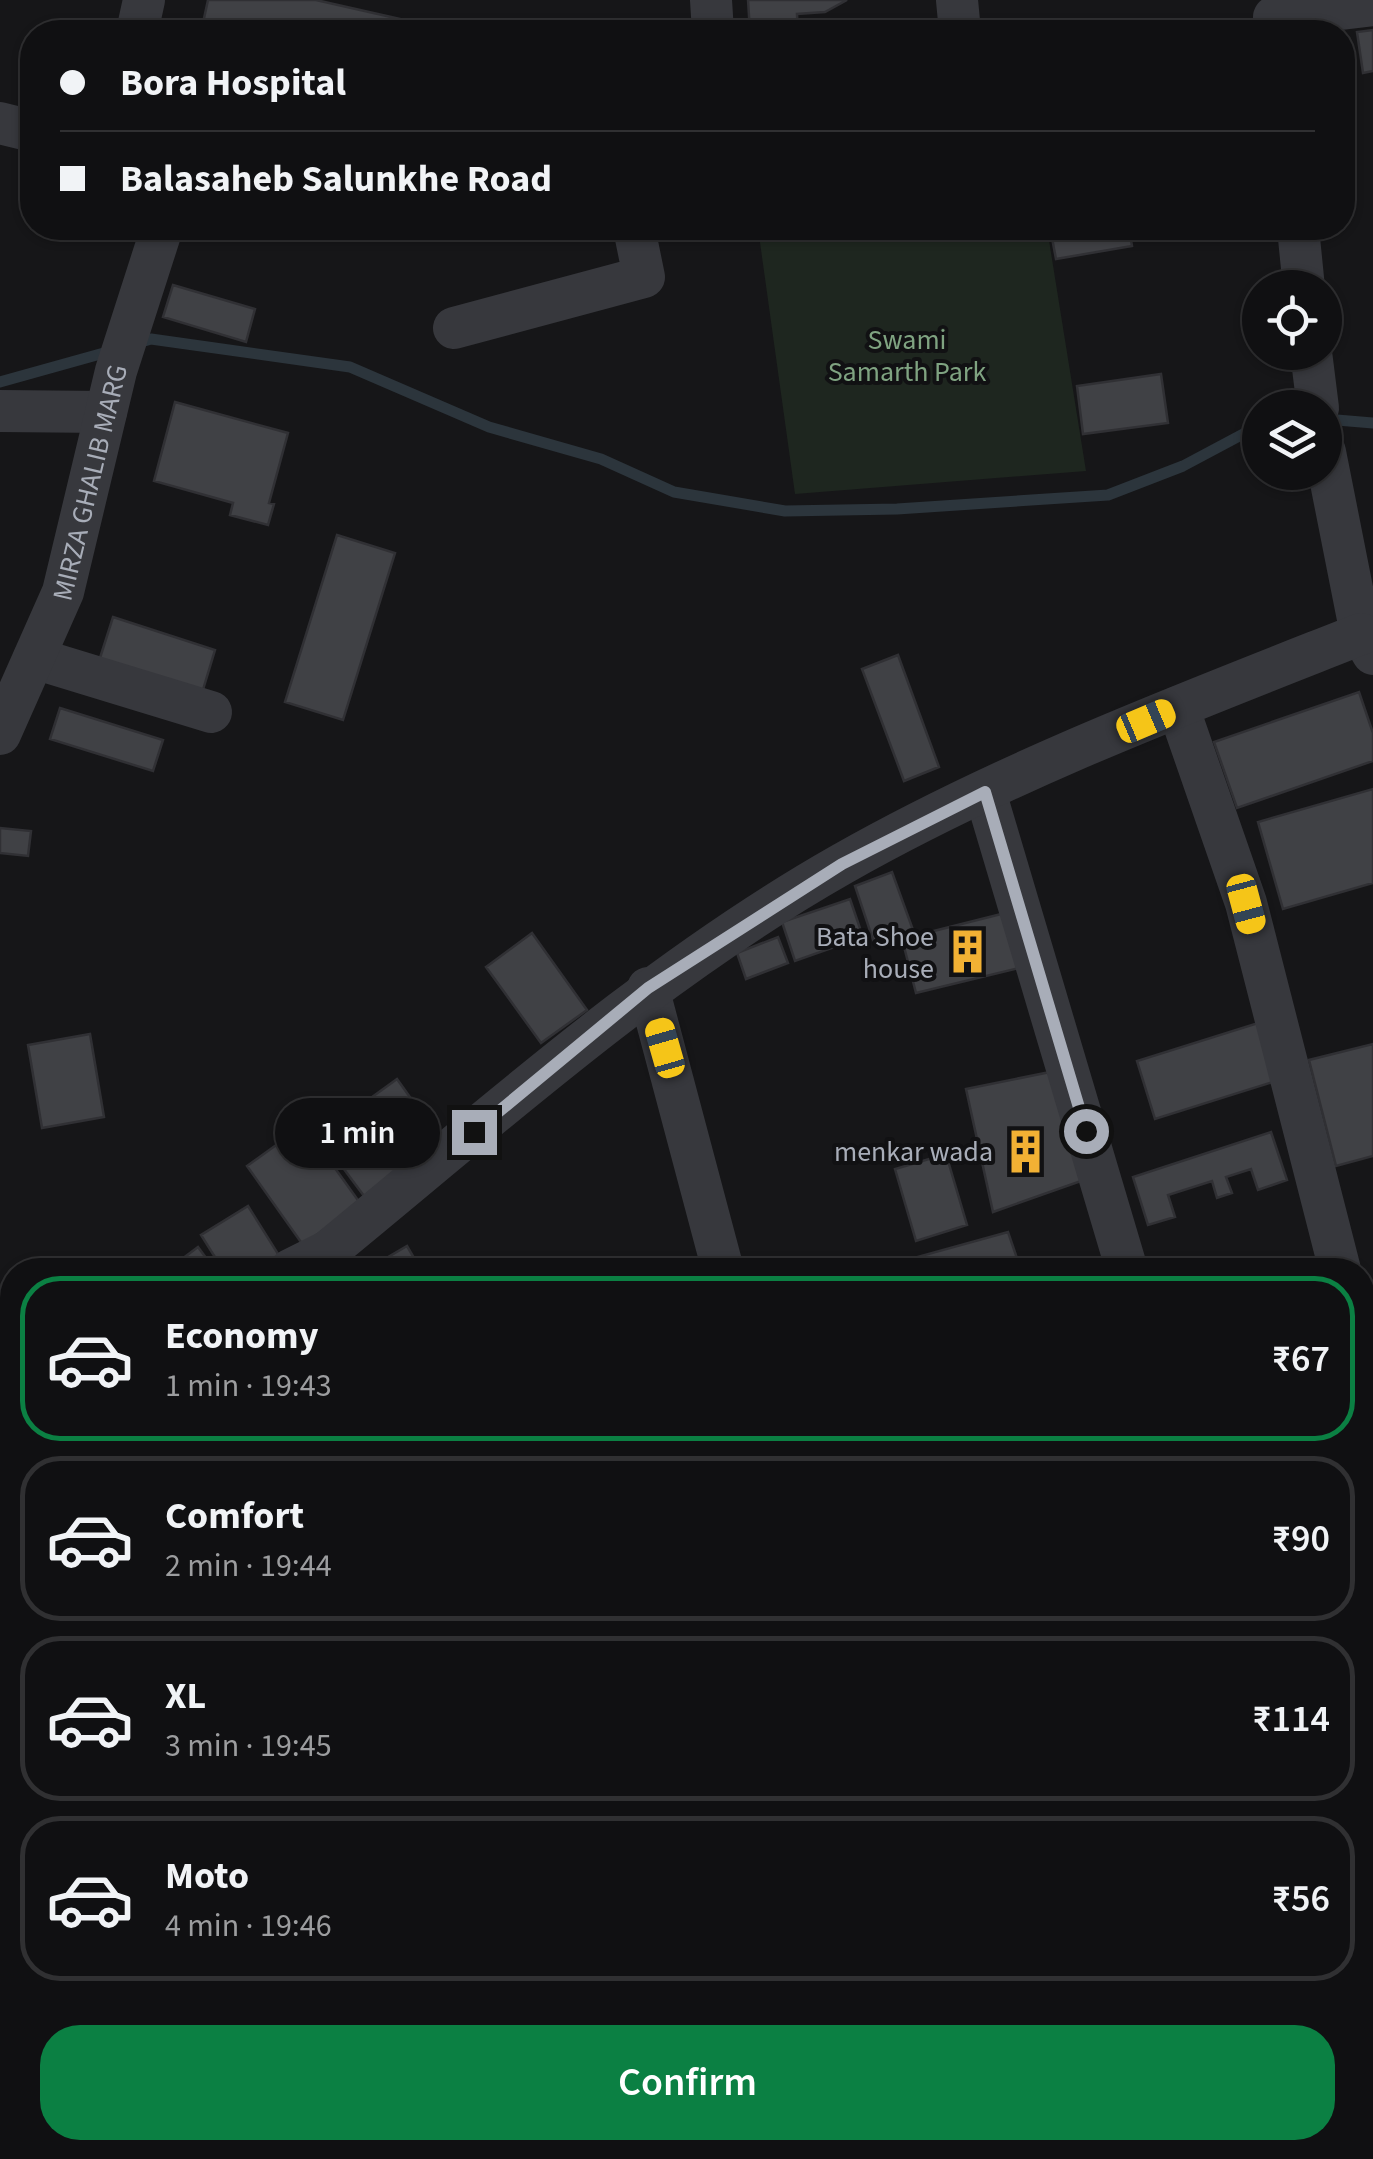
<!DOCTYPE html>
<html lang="en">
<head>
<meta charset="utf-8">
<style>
  body { margin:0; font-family:"Source Sans 3",sans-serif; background:#19191b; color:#f1f3f6; height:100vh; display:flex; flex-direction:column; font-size:38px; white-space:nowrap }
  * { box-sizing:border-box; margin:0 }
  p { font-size:32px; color:#9c9d9f }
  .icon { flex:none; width:55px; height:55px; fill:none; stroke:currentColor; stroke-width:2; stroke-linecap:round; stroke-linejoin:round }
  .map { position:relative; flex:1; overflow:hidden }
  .details { position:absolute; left:0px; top:1258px; width:1375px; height:902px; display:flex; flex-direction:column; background:#101012; border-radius:40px 40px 0 0; box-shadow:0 2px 8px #0004,0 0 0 2px #303032 }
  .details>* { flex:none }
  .banner { position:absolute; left:20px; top:20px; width:1335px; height:220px; border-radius:40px; box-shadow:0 2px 8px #0004,0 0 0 2px #303032; display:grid; align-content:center; height:220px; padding:0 40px; background:#101012 }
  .tools { position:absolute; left:1242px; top:270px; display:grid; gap:20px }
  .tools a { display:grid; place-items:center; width:100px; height:100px; border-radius:50%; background:#101012; box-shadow:0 2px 8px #0004,0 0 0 2px #303032; font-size:50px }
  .end { position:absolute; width:45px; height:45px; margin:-22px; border:12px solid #a8adb8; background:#111; box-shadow:0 0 0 5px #111 }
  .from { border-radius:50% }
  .bubble { position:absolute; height:70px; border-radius:35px; background:#101012; box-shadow:0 2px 8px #0004,0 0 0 2px #303032; font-size:32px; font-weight:600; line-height:70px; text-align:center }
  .car { position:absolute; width:30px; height:60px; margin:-30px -15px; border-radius:12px; box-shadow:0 0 8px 2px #0007; background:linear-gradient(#f5c518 24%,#345 0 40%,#f5c518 0 76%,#345 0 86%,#f5c518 0) }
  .banner b { display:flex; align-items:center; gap:35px; height:95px; font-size:38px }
  .banner b+b { border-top:2px solid #303032 }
  .banner i { width:25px; height:25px; background:#f1f3f6 }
  ul { padding:18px 0 0; list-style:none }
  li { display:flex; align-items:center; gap:30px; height:165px; margin:0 20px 15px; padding:0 20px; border:5px solid #303032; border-radius:40px }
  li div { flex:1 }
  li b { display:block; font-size:38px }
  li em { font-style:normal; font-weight:600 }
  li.on { border-color:#0b8043 }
  li>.icon { width:90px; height:90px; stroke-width:1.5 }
  .cta { display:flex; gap:20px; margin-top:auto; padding:20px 40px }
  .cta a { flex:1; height:115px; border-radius:40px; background:#0b8043; color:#fff; font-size:40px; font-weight:600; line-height:115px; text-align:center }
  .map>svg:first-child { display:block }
</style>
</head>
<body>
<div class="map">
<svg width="1373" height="2159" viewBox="0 0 1373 2159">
  <rect width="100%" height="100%" fill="#161618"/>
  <path fill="#1e261f" d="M758 228H1047L1086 471 795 494Z"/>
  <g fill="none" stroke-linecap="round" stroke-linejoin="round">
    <path stroke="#2c353c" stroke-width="11" d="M134 344 151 339 350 367 489 427 601 459 674 492 785 511 897 509 1108 495 1183 466 1260 425
      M0 382 111 351
      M1325 419 1373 423"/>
  </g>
  <path fill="#404145" stroke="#303034" stroke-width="2.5" d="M208 0H316L422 24 420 32H201Z
    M748 0H847L825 12 797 14 798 32H750Z
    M1373 30V71L1363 73 1357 32Z
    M1129 228 1132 246 1056 259 1052 238Z
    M173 285 255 309 246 342 163 317Z
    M1161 374 1168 423 1083 434 1077 386Z
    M175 402 288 433 269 503 274 504 268 525 230 515 233 503 154 481Z
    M337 535 395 553 343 720 285 702Z
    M113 617 215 650 202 693 99 661Z
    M898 655 939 767 904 781 862 669Z
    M1359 692 1373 733V761L1237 808 1214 742Z
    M60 708 163 740 153 771 50 739Z
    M1373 789V883L1283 909 1258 822Z
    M0 828 31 831 28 856 0 853Z
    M892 872 913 930 874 943 855 886Z
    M850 899 863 937 795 961 782 922Z
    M1017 910 1031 965 916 993 902 939Z
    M532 933 587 1010 541 1043 486 967Z
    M778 937 788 963 746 979 737 953Z
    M1258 1023 1276 1081 1155 1119 1137 1061Z
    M90 1034 104 1117 42 1128 28 1045Z
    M1373 1044V1156L1336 1166 1309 1060Z
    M1055 1071 1084 1180 993 1212 966 1089Z
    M397 1079 437 1135 401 1161 361 1105Z
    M356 1105 402 1168 364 1196 317 1133Z
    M304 1125 360 1203 303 1245 247 1166Z
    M1271 1132 1287 1180 1258 1190 1251 1169 1226 1177 1232 1193 1217 1198 1212 1181 1168 1195 1175 1217 1148 1225 1133 1177Z
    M946 1154 967 1225 916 1241 895 1169Z
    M248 1206 280 1257 260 1270H223L201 1235Z
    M1008 1232 1021 1270H913L910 1259Z
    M407 1246 421 1270H366Z
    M198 1247 215 1270H172L170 1268Z
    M12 1288V1372L0 1375V1291Z
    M34 2148H103L106 2159H37Z
    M855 2148H976L977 2159H857Z
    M1000 2148H1078L1079 2159H1002Z"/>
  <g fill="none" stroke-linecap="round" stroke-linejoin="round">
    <g stroke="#37383d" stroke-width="42">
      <path d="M711 0 713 32"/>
      <path d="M957 0 960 32"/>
      <path d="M1274 17 1373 5"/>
      <path d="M137 32 144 0"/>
      <path d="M0 123 32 131"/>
      <path d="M1298 228 1304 288"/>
      <path d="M454 328 644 277 634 228"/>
      <path d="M1311 352 1318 408"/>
      <path d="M0 411 106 412"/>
      <path d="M1325 452 1361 634 1373 654"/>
      <path d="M34 658 211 712"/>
      <path d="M1178 707 1246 903 1340 1270"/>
      <path id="s1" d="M0 734 63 592 116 371 162 228"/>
      <path d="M985 792 1127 1270"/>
      <path d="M648 988 723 1270"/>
      <path d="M290 1270 328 1251C494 1115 655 970 842 864 1006 771 1186 703 1361 634"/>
      <path d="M1362 1356 1372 1391"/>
      <path d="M0 1392 12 1388"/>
      <path d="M0 1781 12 1778"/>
      <path d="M0 1943 4 2038 12 2088"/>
      <path d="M1362 1982 1373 1980"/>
      <path d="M23 2148 25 2159"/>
      <path d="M244 2148 252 2159"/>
      <path d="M772 2148 775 2159"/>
      <path d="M337 2159 346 2148"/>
      <path d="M520 2159 563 2148"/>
    </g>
  </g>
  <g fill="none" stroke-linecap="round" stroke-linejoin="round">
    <path stroke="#a8adb8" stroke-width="12" d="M474 1132 648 988 842 864 985 792 1086 1131"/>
  </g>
  <defs>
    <symbol id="building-bare" viewBox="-9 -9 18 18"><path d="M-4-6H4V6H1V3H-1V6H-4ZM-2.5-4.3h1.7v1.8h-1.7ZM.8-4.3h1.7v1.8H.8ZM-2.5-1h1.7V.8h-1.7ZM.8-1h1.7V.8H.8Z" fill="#f2b134" stroke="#111113" stroke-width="2.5" paint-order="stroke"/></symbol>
  </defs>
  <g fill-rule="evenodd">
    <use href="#building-bare" x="936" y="920" width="63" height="63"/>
    <use href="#building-bare" x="994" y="1120" width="63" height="63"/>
  </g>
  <g text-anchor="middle" stroke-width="8" stroke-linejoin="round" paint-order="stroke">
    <g font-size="28" fill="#7fa381" stroke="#111113">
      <text x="907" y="349">Swami<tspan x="907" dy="32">Samarth Park</tspan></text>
    </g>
    <g font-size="28" fill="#a8adb8" stroke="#111113">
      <text dy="10" stroke="none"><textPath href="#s1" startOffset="268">MIRZA GHALIB MARG</textPath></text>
    </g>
    <g font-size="28" fill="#a8adb8" stroke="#111113" text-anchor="end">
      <text x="934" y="946">Bata Shoe<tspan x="934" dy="32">house</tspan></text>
      <text x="993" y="1161">menkar wada</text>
    </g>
  </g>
</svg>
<div class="tools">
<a><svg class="icon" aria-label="locate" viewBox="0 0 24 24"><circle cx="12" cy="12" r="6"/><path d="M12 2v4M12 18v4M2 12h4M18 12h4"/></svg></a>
<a><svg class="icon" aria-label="layers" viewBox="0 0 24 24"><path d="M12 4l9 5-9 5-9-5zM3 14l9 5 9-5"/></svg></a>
</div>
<i class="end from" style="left:1086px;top:1131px"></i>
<i class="end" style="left:474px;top:1132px"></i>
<div class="bubble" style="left:275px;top:1098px;width:165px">1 min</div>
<i class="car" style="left:1146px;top:721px;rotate:67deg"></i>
<i class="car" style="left:1246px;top:904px;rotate:165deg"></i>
<i class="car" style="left:665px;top:1048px;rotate:344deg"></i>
<div class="banner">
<b><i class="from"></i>Bora Hospital</b>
<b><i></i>Balasaheb Salunkhe Road</b>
</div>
<section class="details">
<ul>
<li class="on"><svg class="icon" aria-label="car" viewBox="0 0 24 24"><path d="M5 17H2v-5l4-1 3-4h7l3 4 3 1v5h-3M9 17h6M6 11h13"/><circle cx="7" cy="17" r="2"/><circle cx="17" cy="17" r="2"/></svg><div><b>Economy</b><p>1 min · 19:43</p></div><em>₹67</em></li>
<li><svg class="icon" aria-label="car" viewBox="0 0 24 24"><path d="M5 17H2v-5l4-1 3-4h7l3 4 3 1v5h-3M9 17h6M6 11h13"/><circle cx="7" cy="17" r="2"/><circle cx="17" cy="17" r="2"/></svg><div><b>Comfort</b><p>2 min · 19:44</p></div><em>₹90</em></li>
<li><svg class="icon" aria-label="car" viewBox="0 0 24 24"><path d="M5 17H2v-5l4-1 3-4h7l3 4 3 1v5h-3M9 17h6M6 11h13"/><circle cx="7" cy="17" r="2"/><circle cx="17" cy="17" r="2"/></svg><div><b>XL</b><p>3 min · 19:45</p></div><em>₹114</em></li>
<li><svg class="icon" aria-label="car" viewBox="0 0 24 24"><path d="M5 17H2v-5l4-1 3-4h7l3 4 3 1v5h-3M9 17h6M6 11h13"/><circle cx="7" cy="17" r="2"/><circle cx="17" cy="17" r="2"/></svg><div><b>Moto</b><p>4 min · 19:46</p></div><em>₹56</em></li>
</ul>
<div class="cta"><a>Confirm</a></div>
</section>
</div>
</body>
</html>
